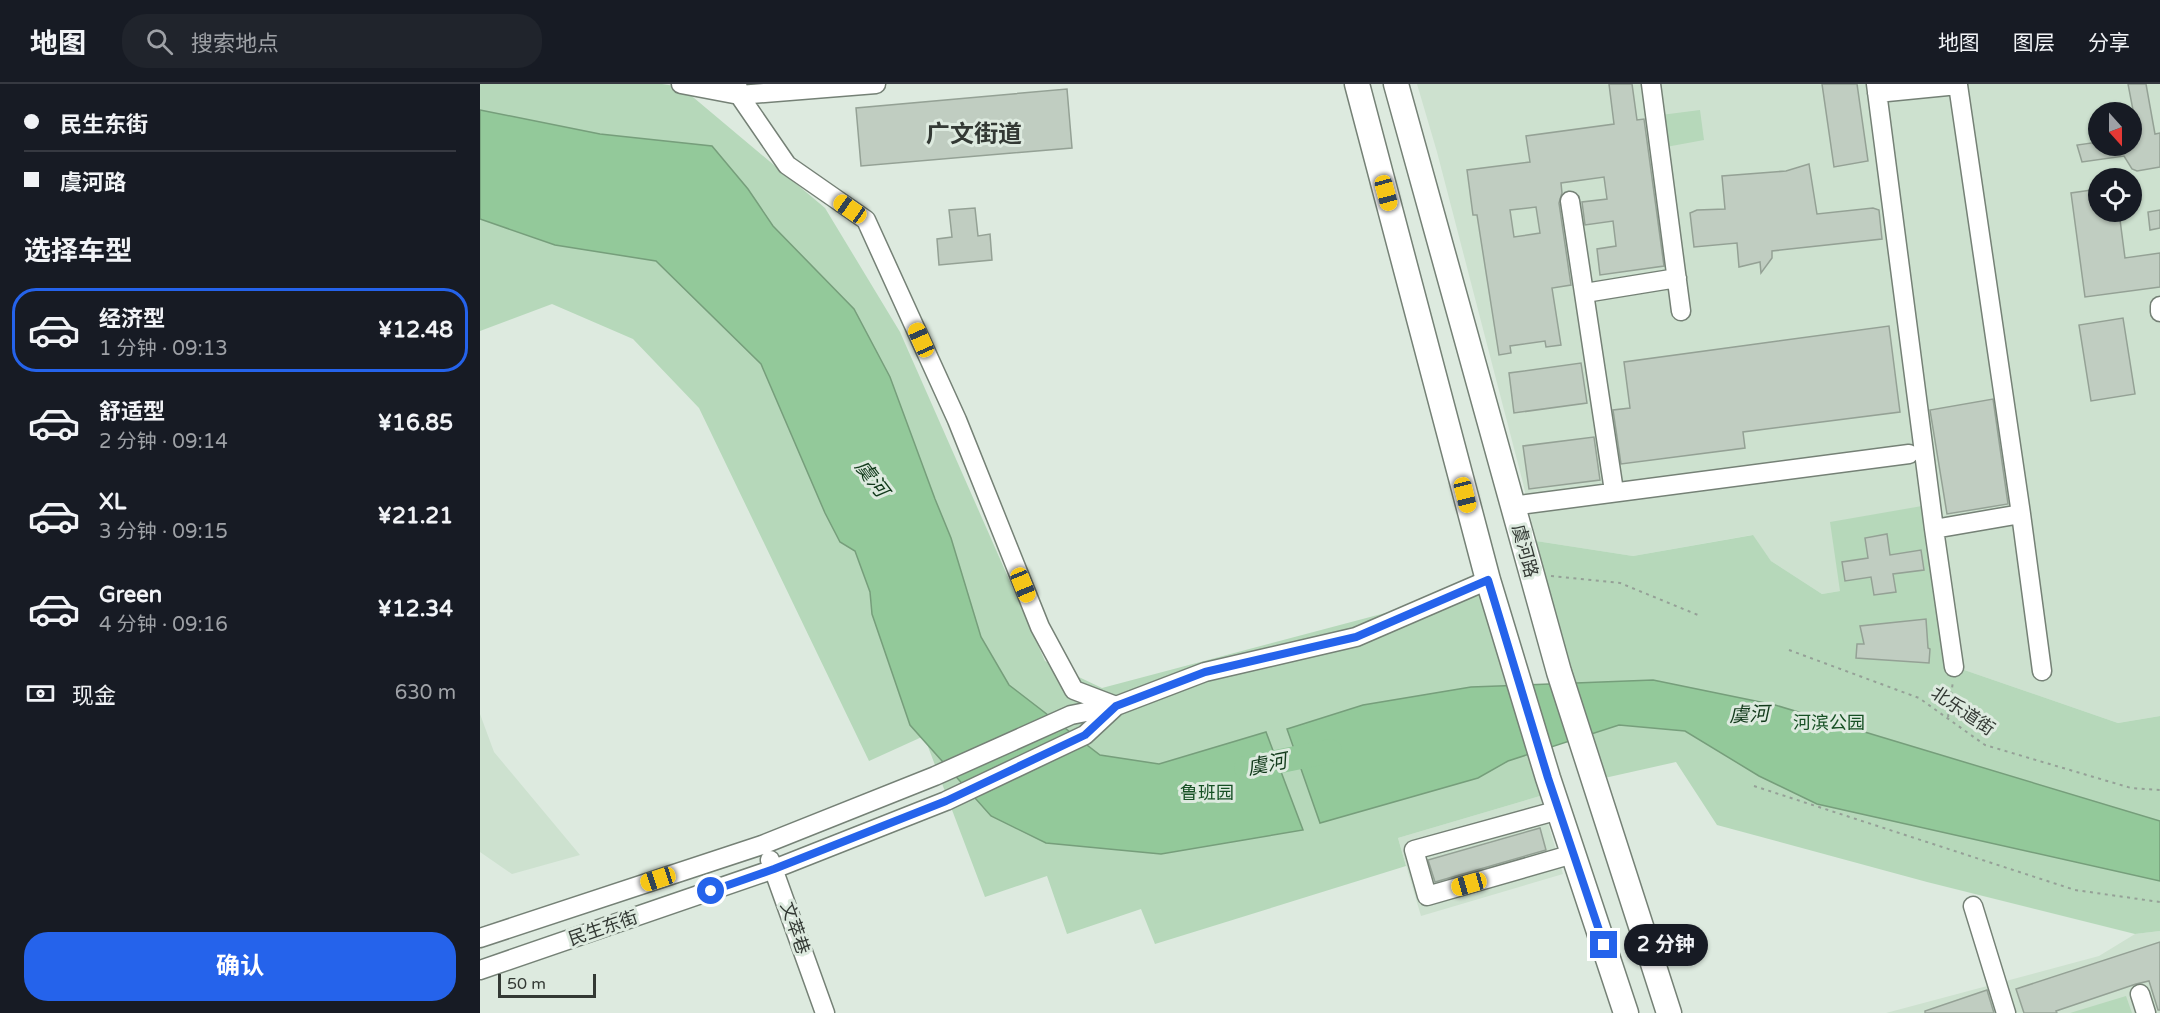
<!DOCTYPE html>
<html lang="zh">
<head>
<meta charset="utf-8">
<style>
  body { margin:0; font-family:"Varela Round","Noto Sans SC",sans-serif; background:#20242c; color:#f1f3f6; height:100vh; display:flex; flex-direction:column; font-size:22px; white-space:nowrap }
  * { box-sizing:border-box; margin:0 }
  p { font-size:20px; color:#9ea1a6 }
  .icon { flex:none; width:33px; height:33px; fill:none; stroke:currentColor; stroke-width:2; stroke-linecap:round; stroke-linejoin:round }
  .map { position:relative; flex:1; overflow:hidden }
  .details { display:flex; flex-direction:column; background:#171b24; width:480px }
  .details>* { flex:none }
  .guide { display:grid; align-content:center; height:132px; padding:0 24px; background:#171b24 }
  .needle { width:39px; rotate:159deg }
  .fabs { position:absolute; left:1608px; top:18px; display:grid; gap:12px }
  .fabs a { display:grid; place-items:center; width:54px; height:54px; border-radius:50%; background:#171b24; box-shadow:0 2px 4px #0004; font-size:30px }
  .scale { position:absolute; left:18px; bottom:15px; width:98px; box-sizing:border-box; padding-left:6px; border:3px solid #333934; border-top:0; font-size:16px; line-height:21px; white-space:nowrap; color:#333934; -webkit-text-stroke:4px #ddeadf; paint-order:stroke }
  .end { position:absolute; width:27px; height:27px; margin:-14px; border:8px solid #2563eb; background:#fff; box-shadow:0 0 0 3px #fff }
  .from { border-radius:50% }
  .bubble { position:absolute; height:42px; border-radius:21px; background:#171b24; box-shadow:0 2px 4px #0004; font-size:20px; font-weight:700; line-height:42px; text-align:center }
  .car { position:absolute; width:18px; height:36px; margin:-18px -9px; border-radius:8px; box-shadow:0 0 4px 2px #0007; background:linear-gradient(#f5c518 24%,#345 0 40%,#f5c518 0 76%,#345 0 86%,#f5c518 0) }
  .guide b { display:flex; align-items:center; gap:21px; height:57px; font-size:22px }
  .guide b+b { border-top:2px solid #363941 }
  .guide i { width:15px; height:15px; background:#f1f3f6 }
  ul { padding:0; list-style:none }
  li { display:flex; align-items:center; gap:18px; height:84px; margin:0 12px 9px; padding:0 12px; border:3px solid transparent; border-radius:24px }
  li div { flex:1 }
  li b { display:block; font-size:22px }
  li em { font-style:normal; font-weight:700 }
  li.selected { border-color:#2563eb }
  li>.icon { width:54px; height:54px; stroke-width:1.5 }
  h2 { padding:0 24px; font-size:27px; line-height:72px }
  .pay { display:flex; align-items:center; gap:15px; height:66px; padding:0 24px; font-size:22px }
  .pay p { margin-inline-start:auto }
  .cta { display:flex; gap:12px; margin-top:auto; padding:12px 24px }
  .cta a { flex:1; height:69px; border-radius:24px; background:#2563eb; color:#fff; font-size:24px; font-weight:700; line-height:69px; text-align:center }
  header { display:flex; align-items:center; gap:36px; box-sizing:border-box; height:84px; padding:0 30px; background:#171b24; border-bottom:2px solid #363941 }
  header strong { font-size:28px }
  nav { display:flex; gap:33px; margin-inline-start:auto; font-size:21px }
  .search { width:420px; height:54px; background:#20242c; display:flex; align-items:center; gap:15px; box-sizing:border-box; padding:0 21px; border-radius:24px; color:#9ea1a6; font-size:22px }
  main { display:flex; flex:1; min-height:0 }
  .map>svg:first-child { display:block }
</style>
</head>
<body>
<header>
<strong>地图</strong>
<div class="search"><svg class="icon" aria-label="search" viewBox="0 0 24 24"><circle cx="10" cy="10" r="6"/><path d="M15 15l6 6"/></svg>搜索地点</div>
<nav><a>地图</a><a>图层</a><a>分享</a></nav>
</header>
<main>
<section class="details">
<div class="guide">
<b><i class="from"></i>民生东街</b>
<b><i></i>虞河路</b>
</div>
<h2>选择车型</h2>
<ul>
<li class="selected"><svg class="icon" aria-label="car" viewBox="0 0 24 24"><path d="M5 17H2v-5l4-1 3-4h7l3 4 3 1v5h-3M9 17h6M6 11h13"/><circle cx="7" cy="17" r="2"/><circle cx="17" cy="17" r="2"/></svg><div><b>经济型</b><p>1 分钟 · 09:13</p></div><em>¥12.48</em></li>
<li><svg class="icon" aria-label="car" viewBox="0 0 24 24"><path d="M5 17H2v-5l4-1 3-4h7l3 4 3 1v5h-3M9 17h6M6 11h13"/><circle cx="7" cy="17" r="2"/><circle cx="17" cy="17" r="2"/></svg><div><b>舒适型</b><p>2 分钟 · 09:14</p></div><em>¥16.85</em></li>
<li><svg class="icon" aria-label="car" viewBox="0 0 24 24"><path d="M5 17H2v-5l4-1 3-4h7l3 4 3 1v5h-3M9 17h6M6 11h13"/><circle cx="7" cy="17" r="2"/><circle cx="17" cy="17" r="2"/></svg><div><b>XL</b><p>3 分钟 · 09:15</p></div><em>¥21.21</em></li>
<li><svg class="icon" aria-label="car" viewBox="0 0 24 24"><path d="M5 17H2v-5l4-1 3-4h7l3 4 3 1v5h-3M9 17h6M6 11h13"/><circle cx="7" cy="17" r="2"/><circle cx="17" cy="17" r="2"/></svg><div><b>Green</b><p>4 分钟 · 09:16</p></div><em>¥12.34</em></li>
</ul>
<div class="pay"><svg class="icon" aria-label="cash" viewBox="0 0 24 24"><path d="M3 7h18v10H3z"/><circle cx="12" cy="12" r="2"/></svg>现金<p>630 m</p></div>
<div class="cta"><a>确认</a></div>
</section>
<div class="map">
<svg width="1680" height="929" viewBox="0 0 1680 929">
  <rect width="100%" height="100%" fill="#ddeadf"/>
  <path fill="#cde1cf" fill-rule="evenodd" d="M937 0H1680V632L1638 639 1464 579 1442 422 1360 507 1342 510 1291 477 1272 451 1153 472 1056 457 1043 399 957 68ZM1618 28H1652V62H1618ZM1618 94H1652V128H1618Z
    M0 630 14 668 100 771 32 790 0 768Z
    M1060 712 1083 790 941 832 918 754Z
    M1680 847V929H1406L1619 872 1655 850Z"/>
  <path fill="#b6d8ba" d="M0 0H182L201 3 345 124 420 248 565 577 622 604 1011 501 1060 712 918 754 926 782 675 860 661 825 587 850 567 792 505 813 444 652 389 677 219 324 153 255 72 220 0 247Z
    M1220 26 1224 56 1186 63 1181 31Z
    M1442 422 1464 579 1638 639 1680 632V847L1655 850 1447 798 1237 741 1196 678 1120 695 1056 457 1153 472 1273 451 1291 477 1342 510 1360 507 1350 438Z
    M1646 912 1652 929H1590Z"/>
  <path fill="#93c99a" stroke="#769e7b" stroke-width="1.5" d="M0 26 120 50 232 62 268 105 293 142 374 225 410 293 455 415 471 454 501 553 529 601 620 671 679 680 786 648 823 746 681 770 566 759 511 732 430 641 392 530 390 508 375 467 360 458 345 429 281 280 176 177 75 161 0 135Z
    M1173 596 1295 621 1680 737V797L1337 720 1279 692 1205 647 1139 641 1028 677 998 694 840 739 807 645 883 621 991 603Z"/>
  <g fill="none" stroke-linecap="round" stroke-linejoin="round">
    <path stroke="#93c99a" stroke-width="24" d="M766 684 850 667"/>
  </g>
  <path fill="#c0cdc1" stroke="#94a195" stroke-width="1.5" fill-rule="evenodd" d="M1129 0H1152L1157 36 1164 35 1184 182 1120 191 1117 165 1136 162 1133 137 1105 141 1102 118 1127 115 1124 93 1081 99 1082 109 1079 119 1091 201 1072 204 1081 261 1066 263 1065 257 1030 262 1031 269 1019 271 997 131H993L987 86 1050 78 1046 52 1134 40ZM1056 123 1060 149 1034 153 1030 126Z
    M1342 0H1377L1388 77 1354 83Z
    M1648 0H1666L1675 50 1680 49V83L1657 87 1652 85 1644 72 1602 78 1597 61 1618 58V62H1652V53L1658 52Z
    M587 5 592 64 381 82 376 24Z
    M1329 80 1337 130 1393 124 1399 126 1402 155 1292 167V174L1281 189 1280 178 1259 183 1257 159 1214 163 1210 129 1217 126 1245 125 1242 92 1306 87Z
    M1618 105V128H1639L1645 174 1680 169V203L1605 213 1591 109Z
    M495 124 498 152 510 150 512 176 459 181 457 155 472 153 469 126Z
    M1680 126V144L1670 146 1668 128Z
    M1643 234 1655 310 1611 317 1599 241Z
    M1409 242 1420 328 1263 348 1265 364 1141 380 1133 326 1150 324 1144 278Z
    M1101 279 1107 319 1034 329 1029 289Z
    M1513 315 1528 420 1467 430 1450 326Z
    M1114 353 1120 396 1049 405 1043 362Z
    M1407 450 1410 471 1441 466 1444 486 1413 490 1416 508 1394 511 1391 493 1365 497 1362 478 1388 474 1385 454Z
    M1446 535 1448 564 1450 565 1449 579 1376 574 1377 560H1384L1380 542Z
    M1060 744 1066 766 955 798 948 776Z
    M1680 858V926H1678L1669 897 1656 900 1576 927 1577 929H1544L1536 905Z
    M1507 906 1514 929H1445V927Z"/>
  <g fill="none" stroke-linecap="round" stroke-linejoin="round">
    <defs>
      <path id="minor" d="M201 0 259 11 396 0
        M257 0 259 11 307 81 386 136 477 336 560 543 594 606 636 622
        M1171 0 1201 227
        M1396 0 1454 445 1474 583
        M1397 9 1478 1 1541 430 1562 587
        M1090 117 1134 407
        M1105 209 1197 194
        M1680 222V228
        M1032 422 1429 370
        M1454 445 1541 430
        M1079 726 934 766 947 812 1093 770
        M290 776 345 929
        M1493 822 1526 929
        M0 854 282 761 455 692 591 631 636 622 725 588 876 553 1008 496
        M0 886 294 785 466 717 605 651 635 623
        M1660 910 1666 929"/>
      <path id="major" d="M877 0 1008 496 1068 694 1146 929
        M916 0 1079 588 1189 929"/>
    </defs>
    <use href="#minor" stroke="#758176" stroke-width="21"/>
    <use href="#major" stroke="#758176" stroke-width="27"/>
    <path stroke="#95a097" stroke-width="2" stroke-dasharray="3 4.5" stroke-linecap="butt" d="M1071 492 1140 499 1218 531
      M1309 566 1439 614 1505 661 1651 704 1680 706
      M1468 633 1473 597
      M1274 702 1595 806 1680 818"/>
    <use href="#minor" stroke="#fff" stroke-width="18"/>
    <use href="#major" stroke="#fff" stroke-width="24"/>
  </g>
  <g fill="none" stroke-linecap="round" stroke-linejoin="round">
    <path stroke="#2563eb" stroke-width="8" d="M231 807 294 785 466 717 605 651 636 622 725 588 876 553 1008 496 1068 694 1124 861"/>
  </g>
  <g text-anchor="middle" stroke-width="6" stroke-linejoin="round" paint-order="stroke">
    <g font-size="18" fill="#333934" stroke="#ddeadf">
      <text transform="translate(1045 467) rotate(75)" y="6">虞河路</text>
      <text transform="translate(1483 627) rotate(34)" y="6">北乐道街</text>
      <text transform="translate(123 844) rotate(-19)" y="6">民生东街</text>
      <text transform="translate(315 844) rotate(71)" y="6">文萃巷</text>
    </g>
    <g font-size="18" fill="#165024" stroke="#ddeadf">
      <text x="1349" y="645">河滨公园</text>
      <text x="727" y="715">鲁班园</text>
    </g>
    <g font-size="20" font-style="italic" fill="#123a1b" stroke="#ddeadf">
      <text transform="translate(392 394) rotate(53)" y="7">虞河</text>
      <text transform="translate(1269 630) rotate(-2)" y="7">虞河</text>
      <text transform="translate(787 680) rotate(-11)" y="7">虞河</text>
    </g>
    <g font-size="24" font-weight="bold" fill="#333934" stroke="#ddeadf">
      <text x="494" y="58">广文街道</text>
    </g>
  </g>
</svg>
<div class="fabs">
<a><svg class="needle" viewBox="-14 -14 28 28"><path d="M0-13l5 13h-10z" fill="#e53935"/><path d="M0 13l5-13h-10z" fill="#9ea1a6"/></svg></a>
<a><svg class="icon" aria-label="locate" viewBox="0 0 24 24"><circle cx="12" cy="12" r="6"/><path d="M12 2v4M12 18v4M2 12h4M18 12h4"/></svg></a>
</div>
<div class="scale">50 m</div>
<i class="end from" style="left:231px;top:807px"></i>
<i class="end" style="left:1124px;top:861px"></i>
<div class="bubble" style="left:1144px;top:840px;width:84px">2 分钟</div>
<i class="car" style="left:906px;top:109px;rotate:165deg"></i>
<i class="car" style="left:370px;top:125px;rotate:305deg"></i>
<i class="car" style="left:441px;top:256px;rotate:336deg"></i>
<i class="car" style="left:985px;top:411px;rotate:166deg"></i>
<i class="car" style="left:543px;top:501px;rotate:158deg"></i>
<i class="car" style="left:178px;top:795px;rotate:252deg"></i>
<i class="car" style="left:989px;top:800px;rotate:254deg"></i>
</div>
</main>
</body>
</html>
